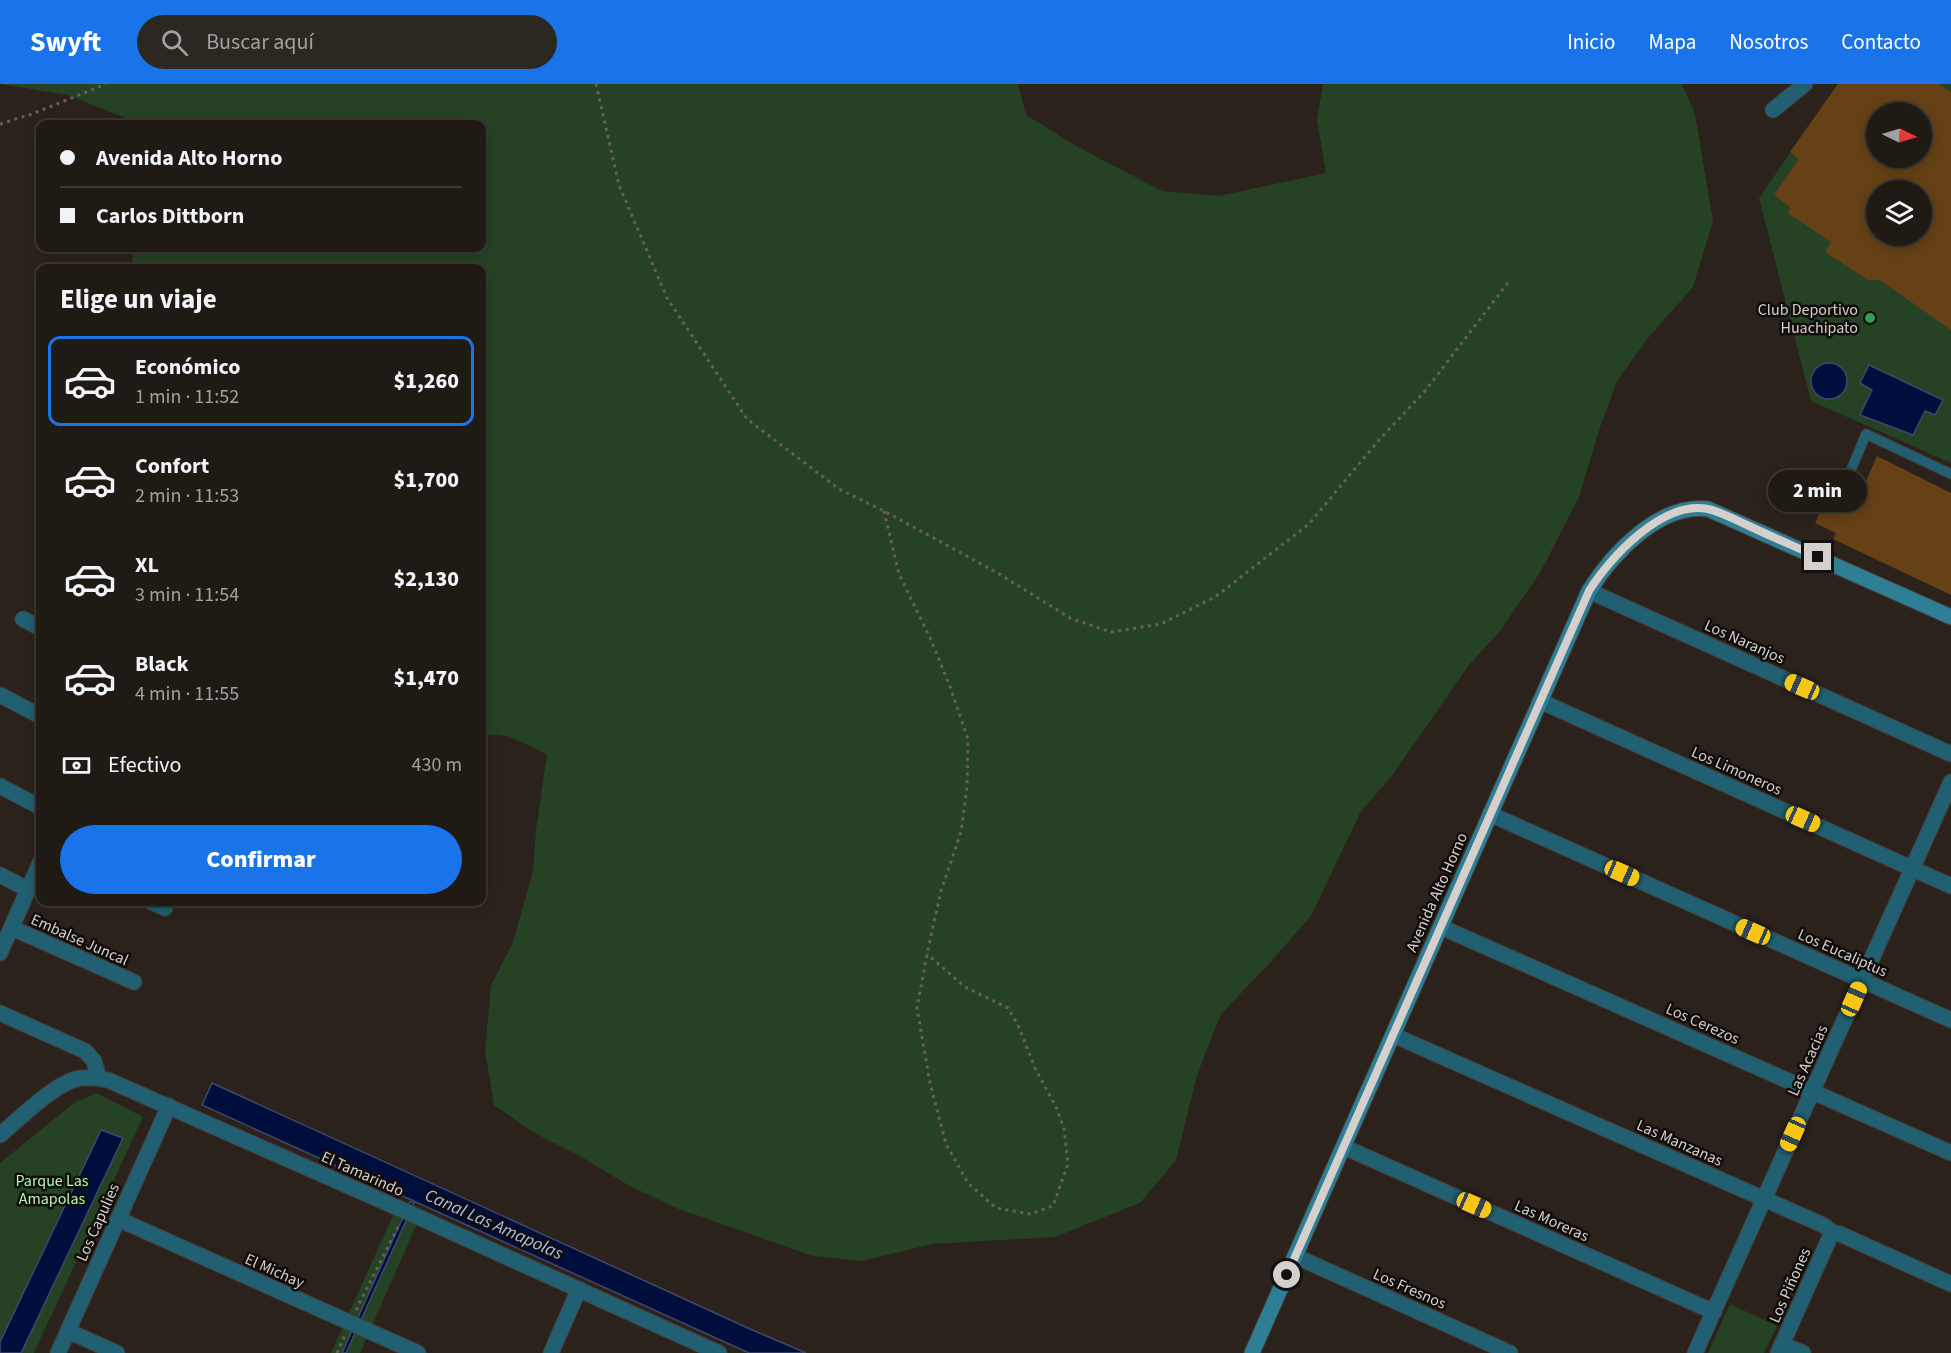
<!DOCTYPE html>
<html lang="es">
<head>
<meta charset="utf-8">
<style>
  body { margin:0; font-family:"Source Sans 3",sans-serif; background:#2d2722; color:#f1f3f6; height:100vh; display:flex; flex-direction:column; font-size:22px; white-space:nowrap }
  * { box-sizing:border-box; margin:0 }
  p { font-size:20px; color:#a2a1a0 }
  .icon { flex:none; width:33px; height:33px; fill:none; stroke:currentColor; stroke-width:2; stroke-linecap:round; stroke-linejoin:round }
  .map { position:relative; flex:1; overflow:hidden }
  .details { position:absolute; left:36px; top:180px; width:450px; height:642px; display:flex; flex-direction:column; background:#201a15; border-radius:12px; box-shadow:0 3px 15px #0003,0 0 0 2px #3d3834 }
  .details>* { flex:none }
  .banner { position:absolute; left:36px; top:36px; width:450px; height:132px; border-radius:12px; box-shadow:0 3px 15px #0003,0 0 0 2px #3d3834; display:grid; align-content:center; height:132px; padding:0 24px; background:#201a15 }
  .needle { width:39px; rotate:95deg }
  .controls { position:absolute; left:1866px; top:18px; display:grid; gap:12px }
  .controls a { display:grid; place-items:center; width:66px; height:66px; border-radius:50%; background:#201a15; box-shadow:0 3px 15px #0003,0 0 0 2px #3d3834; font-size:30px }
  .end { position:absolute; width:27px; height:27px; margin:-14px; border:8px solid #d6d0cc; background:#111; box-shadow:0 0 0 3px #111 }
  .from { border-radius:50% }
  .bubble { position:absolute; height:42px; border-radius:21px; background:#201a15; box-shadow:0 3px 15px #0003,0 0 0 2px #3d3834; font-size:20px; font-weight:800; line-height:42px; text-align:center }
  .car { position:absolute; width:18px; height:36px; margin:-18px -9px; border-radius:8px; box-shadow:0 0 4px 2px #0007; background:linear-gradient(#f5c518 24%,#345 0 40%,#f5c518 0 76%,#345 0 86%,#f5c518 0) }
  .banner b { display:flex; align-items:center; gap:21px; height:57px; font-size:22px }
  .banner b+b { border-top:2px solid #3d3834 }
  .banner i { width:15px; height:15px; background:#f1f3f6 }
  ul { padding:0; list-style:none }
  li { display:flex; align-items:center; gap:18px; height:90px; margin:0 12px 9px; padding:0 12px; border:3px solid transparent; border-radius:12px }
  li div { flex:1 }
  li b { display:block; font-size:22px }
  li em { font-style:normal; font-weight:800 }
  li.current { border-color:#1a73e8 }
  li>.icon { width:54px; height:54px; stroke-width:1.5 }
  h2 { padding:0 24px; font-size:27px; line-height:72px }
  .pay { display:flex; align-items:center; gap:15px; height:66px; padding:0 24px; font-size:22px }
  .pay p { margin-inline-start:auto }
  .cta { display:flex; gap:12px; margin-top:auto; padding:12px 24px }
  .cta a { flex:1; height:69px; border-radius:36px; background:#1a73e8; color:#fff; font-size:24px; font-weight:800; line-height:69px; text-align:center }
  header { display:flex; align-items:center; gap:36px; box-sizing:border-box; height:84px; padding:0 30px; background:#1a73e8; color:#fff }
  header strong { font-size:28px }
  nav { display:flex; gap:33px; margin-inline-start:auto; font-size:21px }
  .search { width:420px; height:54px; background:#2d2722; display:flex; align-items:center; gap:15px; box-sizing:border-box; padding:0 21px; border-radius:33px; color:#a2a1a0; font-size:22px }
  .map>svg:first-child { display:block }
</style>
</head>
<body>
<header>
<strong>Swyft</strong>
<div class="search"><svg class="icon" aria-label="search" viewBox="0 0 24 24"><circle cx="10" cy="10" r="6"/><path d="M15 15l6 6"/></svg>Buscar aquí</div>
<nav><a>Inicio</a><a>Mapa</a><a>Nosotros</a><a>Contacto</a></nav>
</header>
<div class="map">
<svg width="1951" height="1269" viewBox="0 0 1951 1269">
  <rect width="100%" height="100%" fill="#2b221c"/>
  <path fill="#264225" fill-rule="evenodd" d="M0 0H1018L1026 31 1078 63 1162 107 1219 112 1326 89 1317 36 1323 0H1682L1695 30 1713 137 1693 203 1648 254 1617 297 1599 346 1579 413 1541 487 1500 547 1469 581 1391 693 1361 727 1311 832 1266 883 1221 930 1197 991 1176 1076 1140 1119 1055 1153 932 1160 862 1177 813 1172 676 1124 628 1101 585 1075 533 1048 494 1021 485 966 491 902 513 858 533 787 536 746 547 670 508 652 482 650V184H131L134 164H482V40H127L125 34 68 11Z
    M1838 0H1951V379L1811 317 1759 114ZM1876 28H1922V74H1876ZM1876 106H1922V152H1876Z
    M97 1009 143 1033 34 1269H0V1079L74 1019Z
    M400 1116 423 1126 360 1269H331Z
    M1730 1220 1777 1242 1764 1269H1708Z"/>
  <path fill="#000e3e" stroke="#404869" stroke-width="1.5" d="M1811 297a18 18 0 1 1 36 0a18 18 0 1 1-36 0Z
    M1869 281 1943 316 1935 331 1925 327 1913 351 1860 331 1872 306 1860 299Z
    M212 999 750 1245 806 1269H749L202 1021Z
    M101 1046 123 1054 24 1263 21 1269H0V1258Z
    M410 1118 414 1119 346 1269H342Z"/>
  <path fill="#654115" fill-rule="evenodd" d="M1838 0H1939L1951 8V246L1880 196H1868L1825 168 1831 158 1789 130 1790 123 1774 111 1799 75 1790 68ZM1876 28H1922V74H1876ZM1876 106H1922V152H1876Z
    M1877 372 1951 409V511L1833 455 1836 449 1815 439 1836 394 1862 406Z"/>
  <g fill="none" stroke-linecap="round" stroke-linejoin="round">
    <defs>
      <path id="lane" d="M1851 386 1866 350 1951 390"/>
      <path id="street" d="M1773 26 1805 0
        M1589 507 1951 670
        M23 535 40 544
        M0 611 40 632
        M1540 617 1951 802
        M0 702 40 723
        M1490 730 1951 936
        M0 791 29 806
        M151 818 165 824
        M1441 843 1951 1069
        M12 844 134 898
        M0 869 40 779
        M0 929 85 967 94 977 99 994
        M1393 951 1823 1141 1834 1149 1840 1150 1951 1200
        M0 1051C19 1035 56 998 80 994 89 993 98 994 108 996L405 1127 719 1269
        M1344 1063 1714 1228
        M118 1135 418 1269
        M1295 1172 1510 1269
        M68 1247 117 1269
        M1782 1260 1803 1269
        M58 1269 169 1022
        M551 1269 579 1205
        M1695 1269 1951 698
        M1778 1269 1830 1153 1834 1149"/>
      <path id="secondary" d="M1252 1269 1589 507C1612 470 1659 419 1708 425L1951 533"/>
    </defs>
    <use href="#lane" stroke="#463e38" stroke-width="11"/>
    <use href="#street" stroke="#463e38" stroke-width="17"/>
    <use href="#secondary" stroke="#463e38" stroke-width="17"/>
    <path stroke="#675f5a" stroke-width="3" stroke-dasharray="3 4.5" stroke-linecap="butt" d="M596 0 619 101 667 214 747 335 839 405 884 427 996 488 1070 534 1111 548 1161 540 1215 513 1309 440 1379 356 1425 307 1510 196
      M0 40 32 30 106 0
      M884 427 899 490 931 556 949 600 968 655 967 703 961 748 941 807 927 870 917 924 930 999 946 1060 968 1099 996 1124 1030 1130 1053 1122 1068 1080 1064 1045 1057 1025 1035 984 1018 941 1008 924 965 903 927 870
      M356 1226 399 1141
      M337 1269 345 1251"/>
    <use href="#lane" stroke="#206072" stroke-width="9"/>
    <use href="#street" stroke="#206072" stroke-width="15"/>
    <use href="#secondary" stroke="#2e7f96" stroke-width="15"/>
  </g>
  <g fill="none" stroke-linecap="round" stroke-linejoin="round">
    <path stroke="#d6d0cc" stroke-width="8" d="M1287 1191 1589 507C1610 473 1663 416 1708 425 1721 428 1734 435 1747 441 1770 452 1794 462 1818 473"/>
  </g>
  <circle fill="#2e9e5b" stroke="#100c0a" stroke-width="2" cx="1870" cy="234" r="6"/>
  <g text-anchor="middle" stroke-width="5" stroke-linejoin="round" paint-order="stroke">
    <g font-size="16" fill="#d6d0cc" stroke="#100c0a" text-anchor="end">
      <text x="1858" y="231">Club Deportivo<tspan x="1858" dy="18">Huachipato</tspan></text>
    </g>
    <g font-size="16" fill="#d6d0cc" stroke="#100c0a">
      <text transform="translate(1745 557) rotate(24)" y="6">Los Naranjos</text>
      <text transform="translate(1737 686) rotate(24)" y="6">Los Limoneros</text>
      <text transform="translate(1436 808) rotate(-66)" y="6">Avenida Alto Horno</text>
      <text transform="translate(80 855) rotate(24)" y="6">Embalse Juncal</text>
      <text transform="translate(1843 868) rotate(24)" y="6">Los Eucaliptus</text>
      <text transform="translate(1703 939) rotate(24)" y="6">Los Cerezos</text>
      <text transform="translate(1807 976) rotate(-66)" y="6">Las Acacias</text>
      <text transform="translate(1680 1058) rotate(24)" y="6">Las Manzanas</text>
      <text transform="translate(363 1089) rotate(24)" y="6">El Tamarindo</text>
      <text transform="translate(1552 1136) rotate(24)" y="6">Las Moreras</text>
      <text transform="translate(97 1138) rotate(-66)" y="6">Los Capulies</text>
      <text transform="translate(275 1186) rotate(24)" y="6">El Michay</text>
      <text transform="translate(1789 1201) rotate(-66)" y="6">Los Piñones</text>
      <text transform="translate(1410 1204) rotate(24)" y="6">Los Fresnos</text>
    </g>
    <g font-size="16" fill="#b0faae" stroke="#100c0a">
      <text x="52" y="1102">Parque Las<tspan x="52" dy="18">Amapolas</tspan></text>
    </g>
    <g font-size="18" font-style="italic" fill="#a7c0f1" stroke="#100c0a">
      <text transform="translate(494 1140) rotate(24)" y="6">Canal Las Amapolas</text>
    </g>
  </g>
</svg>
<div class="controls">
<a><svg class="needle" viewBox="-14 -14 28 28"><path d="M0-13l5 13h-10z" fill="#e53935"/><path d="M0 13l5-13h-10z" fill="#a2a1a0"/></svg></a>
<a><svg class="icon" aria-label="layers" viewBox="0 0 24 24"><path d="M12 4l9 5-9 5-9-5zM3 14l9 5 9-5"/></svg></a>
</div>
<i class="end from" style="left:1287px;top:1191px"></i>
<i class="end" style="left:1818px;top:473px"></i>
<div class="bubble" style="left:1768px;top:386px;width:99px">2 min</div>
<i class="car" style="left:1802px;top:603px;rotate:294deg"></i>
<i class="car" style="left:1803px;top:735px;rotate:114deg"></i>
<i class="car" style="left:1622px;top:789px;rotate:114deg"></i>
<i class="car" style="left:1753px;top:848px;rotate:294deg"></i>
<i class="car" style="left:1854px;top:915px;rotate:24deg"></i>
<i class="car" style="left:1793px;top:1050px;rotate:204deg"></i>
<i class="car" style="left:1474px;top:1121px;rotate:114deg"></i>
<div class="banner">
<b><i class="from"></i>Avenida Alto Horno</b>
<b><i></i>Carlos Dittborn</b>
</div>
<section class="details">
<h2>Elige un viaje</h2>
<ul>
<li class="current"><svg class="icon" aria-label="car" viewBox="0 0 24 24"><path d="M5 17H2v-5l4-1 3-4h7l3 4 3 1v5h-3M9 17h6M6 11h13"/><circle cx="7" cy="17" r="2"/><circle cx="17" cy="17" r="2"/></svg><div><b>Económico</b><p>1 min · 11:52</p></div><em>$1,260</em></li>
<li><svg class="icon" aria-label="car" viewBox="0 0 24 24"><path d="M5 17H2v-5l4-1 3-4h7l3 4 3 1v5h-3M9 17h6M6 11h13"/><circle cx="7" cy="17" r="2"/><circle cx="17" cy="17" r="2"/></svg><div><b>Confort</b><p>2 min · 11:53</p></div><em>$1,700</em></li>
<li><svg class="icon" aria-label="car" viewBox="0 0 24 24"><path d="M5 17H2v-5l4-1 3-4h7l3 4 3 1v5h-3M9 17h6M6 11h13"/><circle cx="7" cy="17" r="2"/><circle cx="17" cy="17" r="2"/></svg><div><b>XL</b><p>3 min · 11:54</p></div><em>$2,130</em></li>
<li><svg class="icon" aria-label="car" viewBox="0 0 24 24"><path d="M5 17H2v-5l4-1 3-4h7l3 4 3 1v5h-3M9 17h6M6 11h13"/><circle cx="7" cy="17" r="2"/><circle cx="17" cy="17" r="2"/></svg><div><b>Black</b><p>4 min · 11:55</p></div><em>$1,470</em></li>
</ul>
<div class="pay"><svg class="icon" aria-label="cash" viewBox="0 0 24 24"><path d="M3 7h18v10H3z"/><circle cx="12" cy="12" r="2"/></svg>Efectivo<p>430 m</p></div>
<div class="cta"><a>Confirmar</a></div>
</section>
</div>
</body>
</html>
